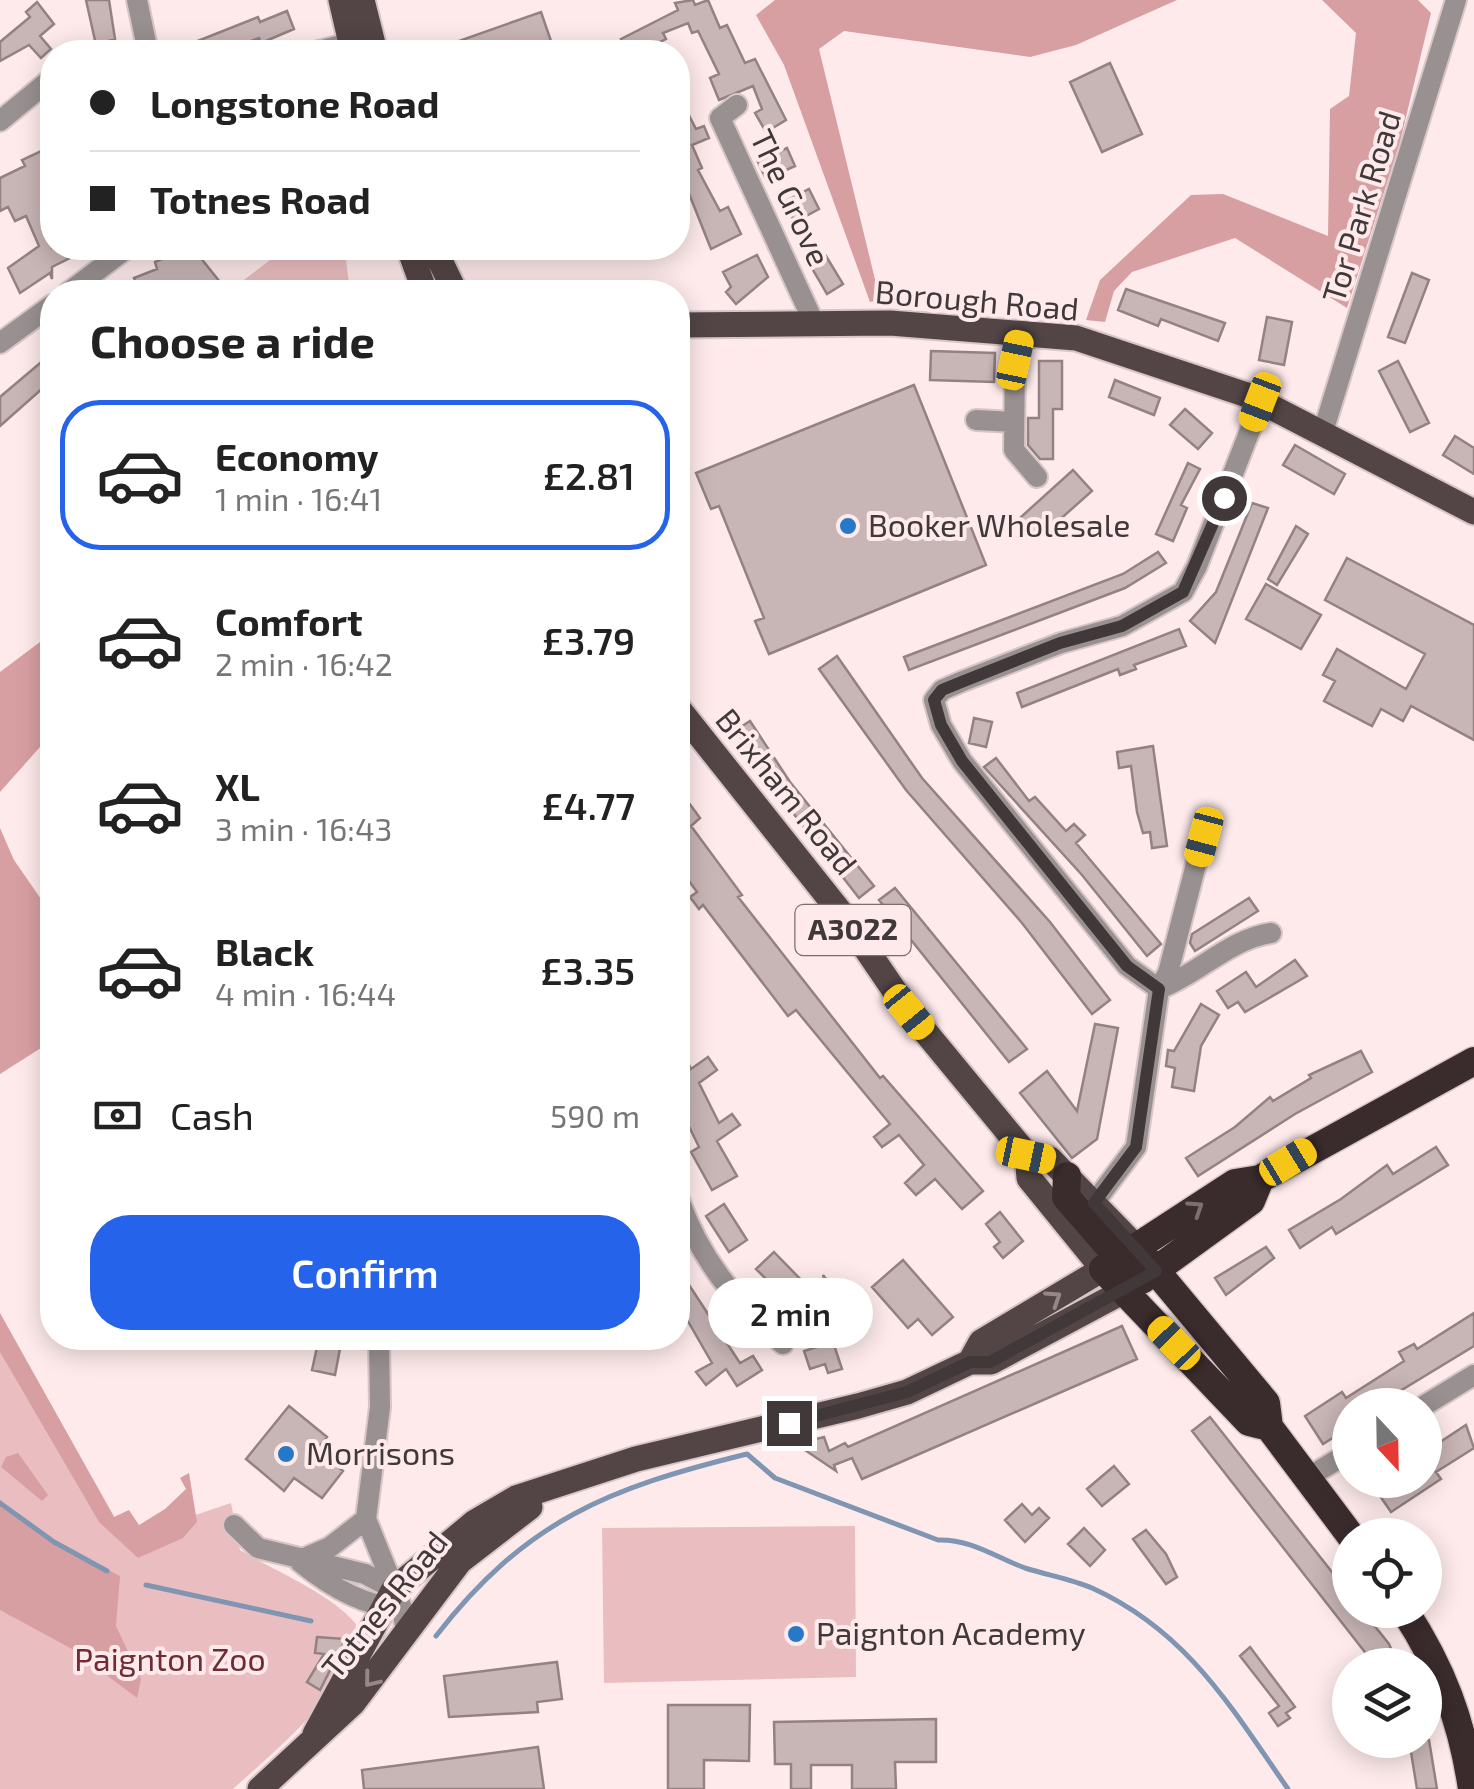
<!DOCTYPE html>
<html lang="en">
<head>
<meta charset="utf-8">
<style>
  body { margin:0; font-family:"Exo 2",sans-serif; background:#f6f6f6; color:#222; height:100vh; display:flex; flex-direction:column; font-size:38px; white-space:nowrap }
  * { box-sizing:border-box; margin:0 }
  p { font-size:32px; color:#767676 }
  .icon { flex:none; width:55px; height:55px; fill:none; stroke:currentColor; stroke-width:2; stroke-linecap:round; stroke-linejoin:round }
  .map { position:relative; flex:1; overflow:hidden }
  .sheet { position:absolute; left:40px; top:280px; width:650px; height:1070px; display:flex; flex-direction:column; background:#fff; border-radius:40px; box-shadow:0 5px 25px #0003 }
  .sheet>* { flex:none }
  .hud { position:absolute; left:40px; top:40px; width:650px; height:220px; border-radius:40px; box-shadow:0 5px 25px #0003; display:grid; align-content:center; height:220px; padding:0 50px; background:#fff }
  .needle { width:65px; rotate:158deg }
  .controls { position:absolute; left:1332px; top:1388px; display:grid; gap:20px }
  .controls a { display:grid; place-items:center; width:110px; height:110px; border-radius:50%; background:#fff; box-shadow:0 5px 25px #0003; font-size:50px }
  .end { position:absolute; width:45px; height:45px; margin:-22px; border:12px solid #403839; background:#fff; box-shadow:0 0 0 5px #fff }
  .from { border-radius:50% }
  .bubble { position:absolute; height:70px; border-radius:35px; background:#fff; box-shadow:0 5px 25px #0003; font-size:32px; font-weight:600; line-height:70px; text-align:center }
  .car { position:absolute; width:30px; height:60px; margin:-30px -15px; border-radius:12px; box-shadow:0 0 8px 2px #0007; background:linear-gradient(#f5c518 24%,#345 0 40%,#f5c518 0 76%,#345 0 86%,#f5c518 0) }
  .hud b { display:flex; align-items:center; gap:35px; height:95px; font-size:38px }
  .hud b+b { border-top:2px solid #e0e0e0 }
  .hud i { width:25px; height:25px; background:#222 }
  ul { padding:0; list-style:none }
  li { display:flex; align-items:center; gap:30px; height:150px; margin:0 20px 15px; padding:0 30px; border:5px solid transparent; border-radius:40px }
  li div { flex:1 }
  li b { display:block; font-size:38px }
  li em { font-style:normal; font-weight:600 }
  li.on { border-color:#2563eb }
  li>.icon { width:90px; height:90px; stroke-width:1.5 }
  h2 { padding:0 50px; font-size:45px; line-height:120px }
  .pay { display:flex; align-items:center; gap:25px; height:110px; padding:0 50px; font-size:38px }
  .pay p { margin-inline-start:auto }
  .cta { display:flex; gap:20px; margin-top:auto; padding:20px 50px }
  .cta a { flex:1; height:115px; border-radius:40px; background:#2563eb; color:#fff; font-size:40px; font-weight:600; line-height:115px; text-align:center }
  .map>svg:first-child { display:block }
</style>
</head>
<body>
<div class="map">
<svg width="1474" height="1789" viewBox="0 0 1474 1789">
  <rect width="100%" height="100%" fill="#feeaeb"/>
  <path fill="#eabec1" d="M345 252 350 292H228L270 260Z
    M0 1314 115 1518 136 1535 231 1503 240 1550C276 1572 330 1593 356 1624 351 1692 281 1745 233 1789H0Z
    M855 1526 856 1677 604 1683 602 1528Z"/>
  <path fill="#d89fa2" d="M775 0H1177L1076 45 1030 57 844 31 819 49 880 300 870 302 784 65 756 15Z
    M1322 0H1418L1431 13 1400 142 1347 308 1235 238 1132 272 1114 291 1105 322 1086 320 1100 280 1191 195 1223 194 1328 236 1330 109 1349 96 1356 33Z
    M52 633V687L47 698 52 706V742L40 747 0 792V672Z
    M0 828 14 860 52 915V1041L0 1074Z
    M0 1313 114 1517 129 1510 139 1525 165 1509 186 1489 180 1478 189 1473 197 1522 183 1538 138 1558 99 1522 0 1352Z
    M18 1453 48 1495 42 1501 1 1467 6 1457Z
    M0 1503 54 1542 120 1576 116 1626 141 1679 137 1698 72 1649 0 1610Z"/>
  <g fill="none" stroke-linecap="round" stroke-linejoin="round">
    <path stroke="#7f95b1" stroke-width="5" d="M0 1503 54 1542 107 1571
      M146 1585 311 1621
      M436 1636C526 1520 609 1488 747 1454L775 1478 938 1540C971 1539 995 1557 1025 1568 1047 1575 1071 1579 1092 1588 1187 1631 1231 1707 1288 1789"/>
  </g>
  <path fill="#c8b5b6" stroke="#948282" stroke-width="2.5" d="M86 0H109L115 39 96 45Z
    M693 0 695 5 708 0 720 28 727 25 745 63 755 59 786 120 766 132 755 113 762 109 753 86 719 100 710 78 719 74 698 31 692 33 688 23 663 33 666 39 648 48 650 52H627L621 39 678 10 675 3Z
    M37 2 54 24 40 36 51 49 41 58 29 45 0 61V42L30 17 26 12Z
    M287 11 294 29 261 43 259 38 223 52H170L258 17 260 22Z
    M541 12 551 41 543 47 544 52H428Z
    M1110 63 1142 134 1102 152 1070 82Z
    M678 94 696 129 704 126 709 138 692 145 702 168 698 170 720 211 728 207 741 234 711 249 678 166Z
    M52 146V248H90L52 267V279L50 273 20 293 8 268 39 246 26 216 15 221 8 207 0 211V178L25 166 22 160Z
    M787 148 795 166 766 179 758 162Z
    M809 189 819 209 795 222 784 202Z
    M188 248H222L200 257 220 282 207 292H139L134 278 157 269 155 262Z
    M757 255 768 277 736 304 726 292 731 287 723 272Z
    M826 256 843 284 827 294 810 265Z
    M1412 273 1429 280 1405 343 1388 337Z
    M1126 289 1225 323 1218 341 1161 319 1158 326 1118 310Z
    M1267 317 1292 322 1284 365 1259 360Z
    M931 351 995 353 994 382 930 380Z
    M52 353V380L0 426V397Z
    M1039 361H1062V409H1053V459H1040L1028 445V418H1039Z
    M1398 361 1429 423 1410 432 1379 371Z
    M1115 380 1160 398 1154 415 1109 397Z
    M914 385 986 565 769 654 755 621 764 618 719 506 711 509 696 473Z
    M1185 409 1212 433 1198 449 1170 425Z
    M1455 436 1474 448V474L1443 455Z
    M1295 445 1345 474 1334 494 1283 465Z
    M1188 463 1200 469 1181 505 1187 508 1173 541 1156 534Z
    M1073 470 1092 491 1039 538 1021 517Z
    M1252 503 1268 508 1215 643 1190 621 1216 592Z
    M1296 526 1308 534 1277 585 1268 579Z
    M1158 552 1166 563 1125 588 909 670 904 657 1123 574Z
    M1347 558 1474 625V740L1411 706 1403 721 1381 709 1372 726 1324 701 1335 681 1323 675 1337 649 1406 689 1425 654 1325 600Z
    M1266 584 1321 615 1301 649 1246 619Z
    M1179 629 1186 646 1134 665 1136 669 1120 675 1118 669 1022 707 1017 693Z
    M837 656 922 778 1050 922 1110 1000 1092 1014 1022 923 906 790 819 669Z
    M974 718 992 722 986 747 969 743Z
    M750 721 790 782 874 886 859 898 776 791 736 730Z
    M1153 746 1167 846 1152 848 1150 832 1143 833 1137 812 1131 766 1119 768 1117 752Z
    M996 758 1029 801 1035 797 1066 831 1074 824 1085 835 1076 843 1161 944 1147 956 1082 875 984 767Z
    M678 788 700 818 691 826 742 895 738 897 880 1078 883 1076 983 1191 962 1209 935 1179 916 1195 905 1183 924 1165 899 1135 882 1147 874 1137 890 1124 796 1010 788 1016 703 905 699 909 690 897 697 892 678 866Z
    M895 888 1027 1049 1009 1062 879 900Z
    M1249 898 1258 911 1195 951 1190 943 1192 934Z
    M1295 960 1307 976 1245 1012 1238 1002 1228 1008 1217 991 1246 972 1256 987Z
    M1201 1004 1219 1015 1201 1046 1194 1091 1172 1087 1175 1068 1166 1066 1168 1050 1174 1051Z
    M1095 1024 1118 1028 1097 1139 1072 1158 1020 1093 1047 1071 1077 1111Z
    M678 1042 691 1069 708 1057 717 1070 699 1083 719 1123 732 1114 740 1125 717 1141 737 1176 712 1190 691 1152 699 1147 678 1104Z
    M1361 1051 1372 1072 1295 1114 1198 1176 1186 1158 1235 1127 1270 1097 1273 1101 1311 1078 1309 1075Z
    M1436 1147 1448 1165 1336 1234 1332 1227 1300 1248 1289 1230 1341 1199 1387 1165 1393 1174Z
    M724 1204 747 1240 729 1252 706 1216Z
    M1000 1212 1023 1241 1003 1258 994 1247 1000 1242 986 1224Z
    M1266 1247 1274 1258 1226 1295 1215 1278Z
    M774 1252 807 1286 790 1303 756 1269Z
    M903 1260 953 1317 932 1335 918 1319 908 1328 872 1287Z
    M678 1268 740 1363 753 1356 762 1370 737 1386 726 1369 706 1385 696 1372 712 1363 678 1304Z
    M823 1275 844 1303 850 1301 858 1331 839 1336Z
    M1474 1313V1346L1377 1405H1350V1427L1323 1444 1305 1416 1342 1392 1346 1398 1404 1361 1399 1352 1414 1344 1417 1349Z
    M1122 1326 1137 1359 862 1479 852 1458 834 1465 836 1471 796 1444 824 1437 829 1451 845 1443 848 1447Z
    M319 1338H342L335 1375 312 1370Z
    M833 1342 842 1369 828 1373 825 1364 810 1369 804 1351Z
    M289 1406 327 1437 317 1449 343 1471 322 1498 294 1478 284 1491 246 1459Z
    M1210 1417 1350 1595V1610H1362L1389 1644 1398 1665H1375L1192 1431Z
    M1466 1425 1474 1448 1436 1472 1441 1479 1391 1512 1369 1480H1425V1452Z
    M1114 1466 1129 1484 1102 1506 1087 1489Z
    M1022 1504 1032 1515 1039 1508 1049 1518 1025 1542 1005 1520Z
    M1084 1528 1105 1550 1090 1566 1068 1544Z
    M1146 1530 1166 1554 1177 1577 1166 1584 1133 1539Z
    M317 1637 346 1639 320 1690 307 1682 324 1654 315 1653Z
    M1250 1647 1295 1707 1286 1713 1290 1718 1278 1726 1269 1713 1279 1706 1240 1656Z
    M557 1662 562 1699 537 1702 538 1712 449 1717 444 1676Z
    M668 1705H750L749 1761 704 1760V1789H668Z
    M936 1719V1762H895L896 1789H852V1765H811V1789H791V1764H775L774 1722Z
    M1409 1740H1429L1437 1789H1417Z
    M538 1747 544 1789H364L362 1770Z"/>
  <g fill="none" stroke-linecap="round" stroke-linejoin="round">
    <defs>
      <path id="minor" d="M137 0 148 52
        M315 52 364 39
        M737 105 720 118 814 323
        M0 121 52 78
        M69 292 127 248
        M1021 332 1015 360 1014 450 1037 477
        M0 343 52 305
        M976 420 1014 422
        M1323 432 1456 0
        M1159 989 1168 973 1203 837
        M1159 989C1198 974 1230 939 1271 933
        M678 1197C700 1259 734 1300 783 1344
        M1094 1203 1136 1147 1159 989 1127 966 962 761 941 725 934 700 942 690 963 681 1061 643 1122 626 1183 592 1197 566 1261 402
        M379 1338 380 1407 366 1519 402 1608 406 1631
        M1425 1405 1474 1375
        M1307 1478 1350 1452
        M234 1525 258 1548 365 1574 394 1589
        M300 1560 330 1547 366 1519
        M300 1562C328 1585 362 1606 399 1608"/>
      <path id="major" d="M341 0 353 52
        M362 0 375 52
        M409 248 425 292
        M434 248 455 292
        M678 325 890 323 1076 338 1250 396 1474 512
        M678 708 845 918 909 1012 1027 1155 1029 1178 1103 1269 981 1342 970 1362
        M1027 1155 1050 1159 1136 1247
        M315 1734 394 1589 475 1522 516 1498 636 1459 858 1406 907 1392 970 1362H991L1124 1291
        M260 1789 353 1703 460 1561 530 1507"/>
      <path id="highway" d="M1067 1176 1066 1197 1131 1272
        M1136 1247 1266 1403 1269 1427 1350 1535
        M1142 1280 1251 1201 1260 1179
        M1269 1427 1249 1422 1103 1269 1235 1183 1260 1179 1474 1061
        M1404 1610C1442 1668 1462 1721 1472 1789"/>
    </defs>
    <use href="#minor" stroke="#d8c6c7" stroke-width="24"/>
    <use href="#major" stroke="#d8c6c7" stroke-width="29"/>
    <use href="#highway" stroke="#d8c6c7" stroke-width="31"/>
    <use href="#minor" stroke="#999191" stroke-width="20"/>
    <use href="#major" stroke="#534546" stroke-width="25"/>
    <use href="#highway" stroke="#3a2b2c" stroke-width="28"/>
  </g>
  <defs><path id="oneway-chevron" d="M-2-3.5L2.5 0L-2 3.5" fill="none" stroke-width="1.6" stroke-linecap="round" stroke-linejoin="round" transform="scale(2.5)"/></defs>
  <use stroke="#7f6e6f" href="#oneway-chevron" transform="translate(1196 1208) rotate(-33)"/>
  <g stroke="#978788">
    <use href="#oneway-chevron" transform="translate(1054 1298) rotate(-33)"/>
    <use href="#oneway-chevron" transform="translate(371 1680) rotate(129)"/>
  </g>
  <g fill="none" stroke-linecap="round" stroke-linejoin="round">
    <path stroke="#403839" stroke-width="12" d="M789 1423 907 1392 970 1362H990L1156 1271 1094 1203 1136 1147 1159 989 1127 966 962 761 941 725 934 700 942 690 964 681 1060 643 1122 626 1183 592 1224 498"/>
  </g>
  <g fill="#2778c7" stroke="#feeaeb" stroke-width="4">
    <circle cx="848" cy="526" r="10"/>
    <circle cx="286" cy="1454" r="10"/>
    <circle cx="796" cy="1634" r="10"/>
  </g>
  <g text-anchor="middle" stroke-width="8" stroke-linejoin="round" paint-order="stroke">
    <rect fill="#feeaeb" stroke="#796d6e" stroke-width="2.5" x="795.5" y="905" width="115" height="50" rx="8"/>
    <g font-size="30" font-weight="bold" fill="#403839">
      <text x="853" y="940">A3022</text>
    </g>
    <g font-size="32" fill="#403839" stroke="#feeaeb">
      <text transform="translate(790 198) rotate(65)" y="11">The Grove</text>
      <text transform="translate(1362 207) rotate(-73)" y="11">Tor Park Road</text>
      <text transform="translate(977 301) rotate(5)" y="11">Borough Road</text>
      <text transform="translate(786 792) rotate(51)" y="11">Brixham Road</text>
      <text transform="translate(385 1605) rotate(-51)" y="11">Totnes Road</text>
    </g>
    <g font-size="32" fill="#403839" stroke="#feeaeb" text-anchor="start">
      <text x="868" y="537">Booker Wholesale</text>
      <text x="306" y="1465">Morrisons</text>
      <text x="816" y="1645">Paignton Academy</text>
    </g>
    <g font-size="32" fill="#702b34" stroke="#feeaeb">
      <text x="170" y="1671">Paignton Zoo</text>
    </g>
  </g>
</svg>
<div class="controls">
<a><svg class="needle" viewBox="-14 -14 28 28"><path d="M0-13l5 13h-10z" fill="#e53935"/><path d="M0 13l5-13h-10z" fill="#767676"/></svg></a>
<a><svg class="icon" aria-label="locate" viewBox="0 0 24 24"><circle cx="12" cy="12" r="6"/><path d="M12 2v4M12 18v4M2 12h4M18 12h4"/></svg></a>
<a><svg class="icon" aria-label="layers" viewBox="0 0 24 24"><path d="M12 4l9 5-9 5-9-5zM3 14l9 5 9-5"/></svg></a>
</div>
<i class="end from" style="left:1224px;top:498px"></i>
<i class="end" style="left:789px;top:1423px"></i>
<div class="bubble" style="left:708px;top:1278px;width:165px">2 min</div>
<i class="car" style="left:1015px;top:360px;rotate:12deg"></i>
<i class="car" style="left:1260px;top:402px;rotate:201deg"></i>
<i class="car" style="left:1204px;top:837px;rotate:195deg"></i>
<i class="car" style="left:909px;top:1012px;rotate:141deg"></i>
<i class="car" style="left:1026px;top:1155px;rotate:102deg"></i>
<i class="car" style="left:1288px;top:1162px;rotate:59deg"></i>
<i class="car" style="left:1174px;top:1343px;rotate:316deg"></i>
<div class="hud">
<b><i class="from"></i>Longstone Road</b>
<b><i></i>Totnes Road</b>
</div>
<section class="sheet">
<h2>Choose a ride</h2>
<ul>
<li class="on"><svg class="icon" aria-label="car" viewBox="0 0 24 24"><path d="M5 17H2v-5l4-1 3-4h7l3 4 3 1v5h-3M9 17h6M6 11h13"/><circle cx="7" cy="17" r="2"/><circle cx="17" cy="17" r="2"/></svg><div><b>Economy</b><p>1 min · 16:41</p></div><em>£2.81</em></li>
<li><svg class="icon" aria-label="car" viewBox="0 0 24 24"><path d="M5 17H2v-5l4-1 3-4h7l3 4 3 1v5h-3M9 17h6M6 11h13"/><circle cx="7" cy="17" r="2"/><circle cx="17" cy="17" r="2"/></svg><div><b>Comfort</b><p>2 min · 16:42</p></div><em>£3.79</em></li>
<li><svg class="icon" aria-label="car" viewBox="0 0 24 24"><path d="M5 17H2v-5l4-1 3-4h7l3 4 3 1v5h-3M9 17h6M6 11h13"/><circle cx="7" cy="17" r="2"/><circle cx="17" cy="17" r="2"/></svg><div><b>XL</b><p>3 min · 16:43</p></div><em>£4.77</em></li>
<li><svg class="icon" aria-label="car" viewBox="0 0 24 24"><path d="M5 17H2v-5l4-1 3-4h7l3 4 3 1v5h-3M9 17h6M6 11h13"/><circle cx="7" cy="17" r="2"/><circle cx="17" cy="17" r="2"/></svg><div><b>Black</b><p>4 min · 16:44</p></div><em>£3.35</em></li>
</ul>
<div class="pay"><svg class="icon" aria-label="cash" viewBox="0 0 24 24"><path d="M3 7h18v10H3z"/><circle cx="12" cy="12" r="2"/></svg>Cash<p>590 m</p></div>
<div class="cta"><a>Confirm</a></div>
</section>
</div>
</body>
</html>
